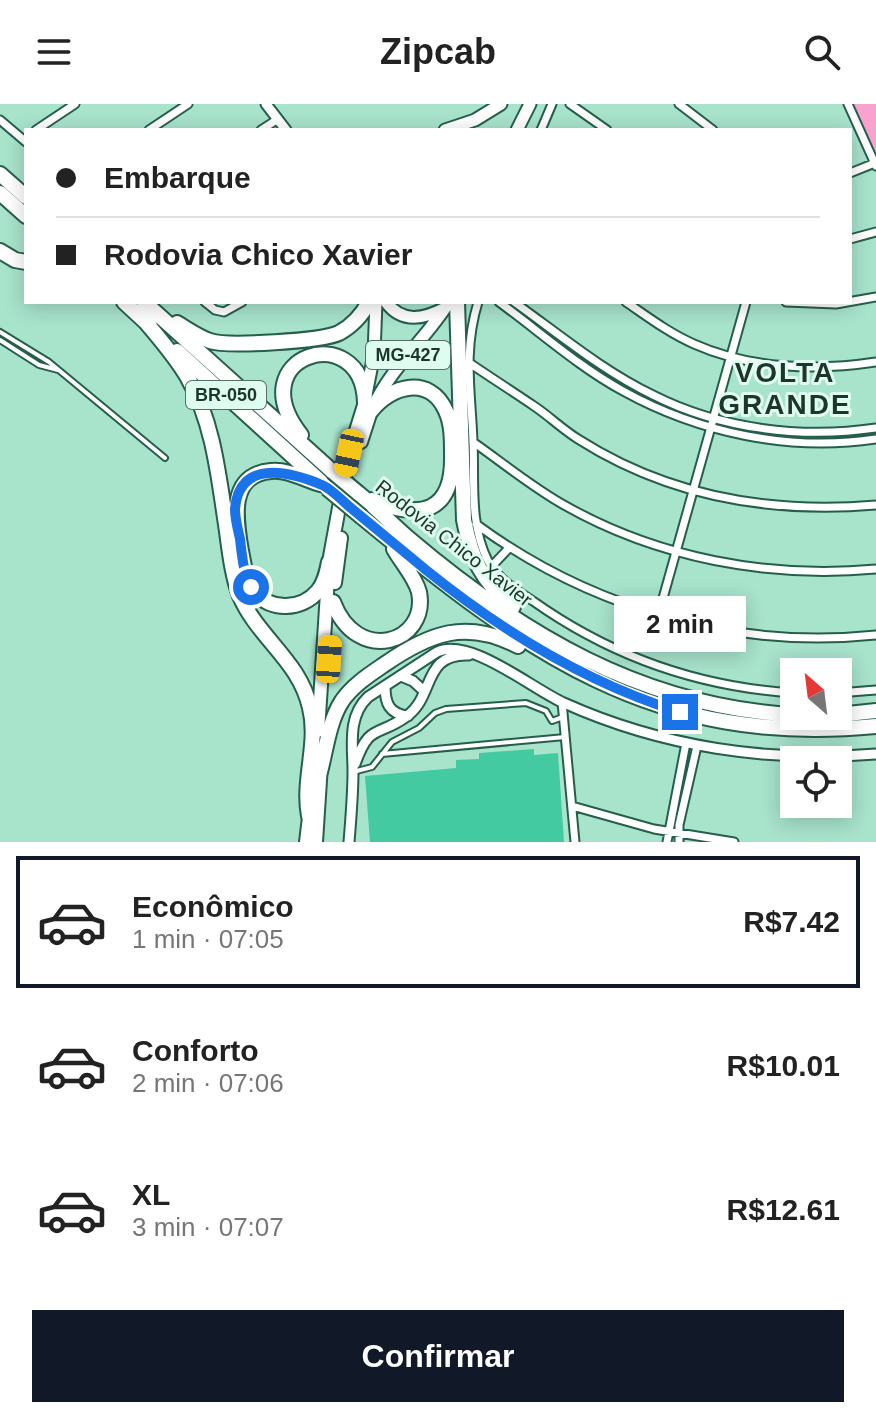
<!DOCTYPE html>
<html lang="pt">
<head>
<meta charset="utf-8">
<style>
  body { margin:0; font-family:Helvetica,sans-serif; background:#f6f6f6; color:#222; height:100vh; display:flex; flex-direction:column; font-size:30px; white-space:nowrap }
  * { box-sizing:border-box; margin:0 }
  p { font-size:26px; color:#767676 }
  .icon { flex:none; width:44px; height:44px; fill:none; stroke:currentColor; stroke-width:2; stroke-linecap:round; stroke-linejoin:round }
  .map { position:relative; height:738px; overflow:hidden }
  .details { display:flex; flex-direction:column; background:#fff; flex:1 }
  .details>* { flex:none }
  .guide { position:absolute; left:24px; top:24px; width:828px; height:176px; border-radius:0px; box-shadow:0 4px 20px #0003; display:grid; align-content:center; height:176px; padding:0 32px; background:#fff }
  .needle { width:52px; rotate:332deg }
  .buttons { position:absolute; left:780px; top:554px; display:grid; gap:16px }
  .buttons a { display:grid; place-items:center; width:72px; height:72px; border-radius:0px; background:#fff; box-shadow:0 4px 20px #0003; font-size:40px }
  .end { position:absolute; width:36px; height:36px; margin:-18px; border:10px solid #1a73e8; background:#fff; box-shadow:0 0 0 4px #fff }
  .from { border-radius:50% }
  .bubble { position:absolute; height:56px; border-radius:0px; background:#fff; box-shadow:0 4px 20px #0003; font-size:26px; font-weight:800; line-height:56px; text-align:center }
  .car { position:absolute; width:24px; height:48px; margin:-24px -12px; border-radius:10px; box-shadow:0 0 6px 2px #0007; background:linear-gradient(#f5c518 24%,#345 0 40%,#f5c518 0 76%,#345 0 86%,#f5c518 0) }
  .guide b { display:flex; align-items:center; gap:28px; height:76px; font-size:30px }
  .guide b+b { border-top:2px solid #e0e0e0 }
  .guide i { width:20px; height:20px; background:#222 }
  ul { padding:14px 0 0; list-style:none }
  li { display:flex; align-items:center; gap:24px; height:132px; margin:0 16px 12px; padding:0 16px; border:4px solid transparent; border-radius:0px }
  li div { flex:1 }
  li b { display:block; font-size:30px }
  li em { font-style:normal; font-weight:800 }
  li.on { border-color:#111827 }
  li>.icon { width:72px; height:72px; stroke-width:1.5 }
  .button { display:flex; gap:16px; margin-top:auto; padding:16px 32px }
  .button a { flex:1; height:92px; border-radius:0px; background:#111827; color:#fff; font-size:32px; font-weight:800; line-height:92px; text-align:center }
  header { display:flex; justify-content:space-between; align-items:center; height:104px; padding:0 32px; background:#fff; font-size:36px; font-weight:800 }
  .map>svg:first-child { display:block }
</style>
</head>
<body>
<header><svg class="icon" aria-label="menu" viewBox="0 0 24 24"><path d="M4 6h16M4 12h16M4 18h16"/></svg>Zipcab<svg class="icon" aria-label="search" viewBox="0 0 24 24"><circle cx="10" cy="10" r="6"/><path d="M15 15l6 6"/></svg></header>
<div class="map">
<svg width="876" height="738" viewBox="0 0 876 738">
  <rect width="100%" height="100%" fill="#a8e3cc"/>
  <path fill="#f8a2cd" d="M852 0H876V48H874Z"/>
  <path fill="#43caa0" d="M534 645V651L558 649 564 738H370L365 672 456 664V656L479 655V649Z"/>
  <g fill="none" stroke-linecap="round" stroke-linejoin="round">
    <defs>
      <path id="service" d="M0 228 49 258 165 354
        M0 236 39 261 58 266
        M382 650 565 633
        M353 668 372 663 392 638 419 624 435 609 446 605 526 599 546 607 552 617 563 613"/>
      <path id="minor" d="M570 0 607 26
        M679 0 713 26
        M848 0 876 62
        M0 16 26 38
        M36 26 75 0
        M149 26 188 0
        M261 26 278 15
        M541 26 552 0
        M850 69 875 59
        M850 135 876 128
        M205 198 215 206 224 208 242 198
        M478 198C463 248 471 286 473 337 475 378 469 419 488 457 498 475 516 486 533 497 612 553 698 583 794 589
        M499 198C540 228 579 263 623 287 699 329 790 348 876 335
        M514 198C559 230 603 267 653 291 720 325 802 335 876 324
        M626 198C648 213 669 229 694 240 750 265 817 267 876 258
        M786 198 836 200 876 193
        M468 258C490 273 512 287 534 302 549 312 562 325 578 335 669 393 770 410 876 401
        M473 338C503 359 532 383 564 401 657 454 769 475 876 465
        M476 420C590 504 734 546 876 531
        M491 463 509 444
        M658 512 746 198
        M838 589 876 586
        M562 598 575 738
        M572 702 654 725 734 738
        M667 738 686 639
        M679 738V721L697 642"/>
      <path id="tertiary" d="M266 0 286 26
        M401 572 413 577 424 587
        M385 582C385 599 389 610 408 612
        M355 660C370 618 377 634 407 612 435 592 422 549 469 551
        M349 738C351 714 353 690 353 667 353 642 347 613 368 593L437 548C471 533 532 585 564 599 662 643 769 659 876 650"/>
      <path id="primary" d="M445 26 475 16 501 0
        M517 26 530 0
        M386 198C402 220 424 215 445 204
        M365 296 374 250 376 198
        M373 303C392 262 426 235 449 198"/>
      <path id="trunk" d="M361 338 371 307
        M335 479 341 434
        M318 627 329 458 349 349 365 298
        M306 738 310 705
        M316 738 321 661"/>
      <path id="motorway" d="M0 70 26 93
        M0 89 26 112
        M0 147 15 156 26 158
        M124 198 150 222
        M144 198 333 368
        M457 198 464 416C472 456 481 476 513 503
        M144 216C159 234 176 253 188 274 212 316 218 367 225 414 229 439 231 468 240 492 258 534 300 557 310 604 319 639 302 676 309 712
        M177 219C187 225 198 233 210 237 228 243 322 237 339 229 352 222 362 211 369 198
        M177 247 321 378
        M371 307C391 281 430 271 446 307 452 320 452 335 452 349 454 410 420 416 372 396
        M301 331C238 251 362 214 365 298
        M324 381C307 377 289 365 271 367 227 371 236 417 241 447 244 461 245 476 254 487 270 508 302 506 318 487 325 479 327 468 329 458
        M358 389C375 403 391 419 408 434 521 530 643 603 794 611
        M362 413C525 547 653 644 876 622
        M333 498C357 562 429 539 419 488 415 473 402 459 394 445
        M838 611 876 607
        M320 668C326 645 329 617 342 597 353 581 369 571 385 560 430 529 466 515 518 542"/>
    </defs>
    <use href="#service" stroke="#255f4c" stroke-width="8"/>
    <use href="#minor" stroke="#255f4c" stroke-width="11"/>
    <use href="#tertiary" stroke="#255f4c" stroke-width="13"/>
    <use href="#primary" stroke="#255f4c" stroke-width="15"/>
    <use href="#trunk" stroke="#255f4c" stroke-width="16"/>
    <use href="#motorway" stroke="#255f4c" stroke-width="18"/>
    <use href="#service" stroke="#fff" stroke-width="4"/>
    <use href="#minor" stroke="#fff" stroke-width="7"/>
    <use href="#tertiary" stroke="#fff" stroke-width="9"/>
    <use href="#primary" stroke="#fff" stroke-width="11"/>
    <use href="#trunk" stroke="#fff" stroke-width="12"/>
    <use href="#motorway" stroke="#fff" stroke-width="14"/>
    <defs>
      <path id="motorway-bridge" d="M333 368 358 389
        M327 384 362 413"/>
    </defs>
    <use href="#motorway-bridge" stroke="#255f4c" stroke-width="18" stroke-linecap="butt"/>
    <use href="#motorway-bridge" stroke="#fff" stroke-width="14"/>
  </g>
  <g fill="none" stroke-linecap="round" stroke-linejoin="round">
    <path stroke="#1a73e8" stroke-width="10" d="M251 483C243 468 242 451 240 435 238 426 235 415 235 405 239 354 291 368 322 381 332 385 342 397 351 404 376 425 401 445 426 466 503 528 586 579 680 608"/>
  </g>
  <g text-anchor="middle" stroke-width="6" stroke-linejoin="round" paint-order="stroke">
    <g fill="#dffcf0" stroke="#577167" stroke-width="2">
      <rect x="366" y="237" width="84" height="28" rx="6"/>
      <rect x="186" y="277" width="80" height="28" rx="6"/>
    </g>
    <g font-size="18" font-weight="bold" fill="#1d352c">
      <text x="408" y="257">MG-427</text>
      <text x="226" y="297">BR-050</text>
    </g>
    <g font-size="20" fill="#1d352c" stroke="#dffcf0">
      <text transform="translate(454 439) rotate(38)" y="7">Rodovia Chico Xavier</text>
    </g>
    <g font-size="28" font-weight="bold" letter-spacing="2" fill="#1d352c" stroke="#dffcf0">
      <text x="785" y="278">VOLTA<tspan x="785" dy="32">GRANDE</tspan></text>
    </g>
  </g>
</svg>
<div class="buttons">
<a><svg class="needle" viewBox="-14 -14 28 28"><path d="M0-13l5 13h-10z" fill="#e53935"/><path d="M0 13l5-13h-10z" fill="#767676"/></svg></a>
<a><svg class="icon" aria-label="locate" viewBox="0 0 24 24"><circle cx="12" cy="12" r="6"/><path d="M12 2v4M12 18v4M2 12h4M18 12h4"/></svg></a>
</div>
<i class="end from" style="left:251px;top:483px"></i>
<i class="end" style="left:680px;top:608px"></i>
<div class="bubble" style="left:614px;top:492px;width:132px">2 min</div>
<i class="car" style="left:349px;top:349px;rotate:192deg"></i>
<i class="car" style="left:329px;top:555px;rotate:4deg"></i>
<div class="guide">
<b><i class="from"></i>Embarque</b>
<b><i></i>Rodovia Chico Xavier</b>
</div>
</div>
<section class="details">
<ul>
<li class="on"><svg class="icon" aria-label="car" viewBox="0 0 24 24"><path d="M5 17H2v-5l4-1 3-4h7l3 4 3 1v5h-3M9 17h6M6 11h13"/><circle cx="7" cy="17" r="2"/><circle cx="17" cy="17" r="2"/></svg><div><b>Econômico</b><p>1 min · 07:05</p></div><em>R$7.42</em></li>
<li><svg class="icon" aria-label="car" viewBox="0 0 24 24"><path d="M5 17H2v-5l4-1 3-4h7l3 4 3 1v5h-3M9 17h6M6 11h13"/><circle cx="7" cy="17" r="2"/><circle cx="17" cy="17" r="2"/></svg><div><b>Conforto</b><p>2 min · 07:06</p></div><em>R$10.01</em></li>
<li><svg class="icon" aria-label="car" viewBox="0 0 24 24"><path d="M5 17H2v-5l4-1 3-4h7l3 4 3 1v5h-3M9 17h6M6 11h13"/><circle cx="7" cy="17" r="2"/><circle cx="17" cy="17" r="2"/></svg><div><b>XL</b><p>3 min · 07:07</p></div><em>R$12.61</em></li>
</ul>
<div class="button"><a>Confirmar</a></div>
</section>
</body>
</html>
